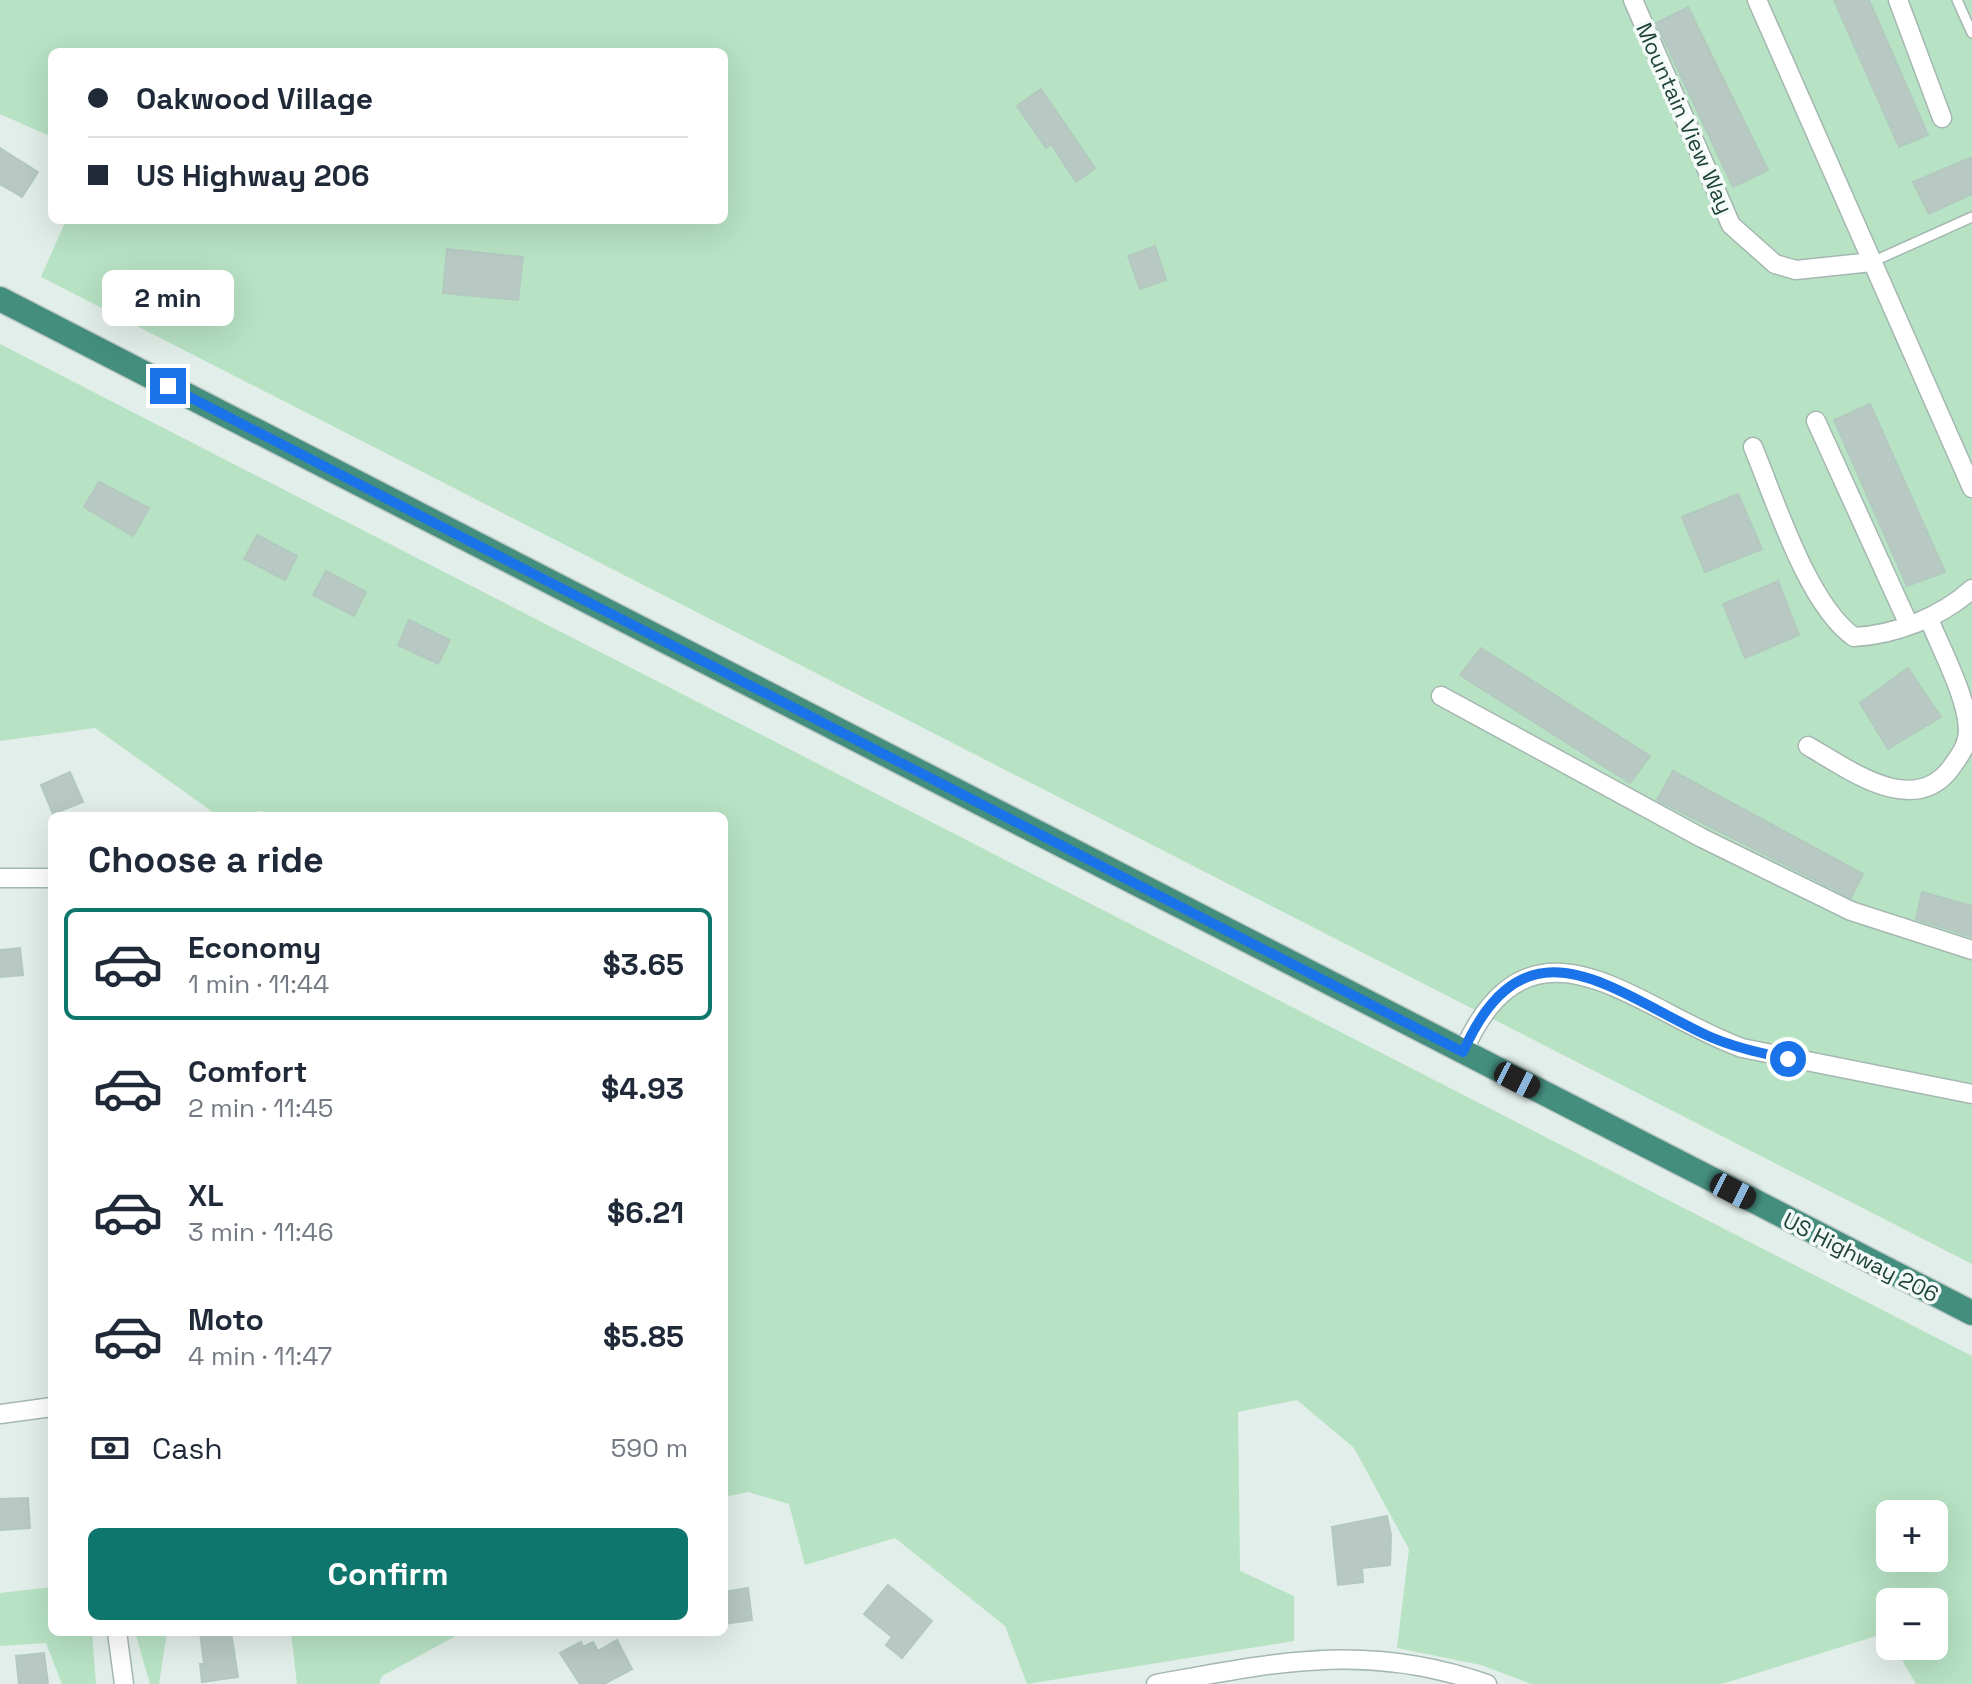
<!DOCTYPE html>
<html lang="en">
<head>
<meta charset="utf-8">
<style>
  body { margin:0; font-family:"Space Grotesk",sans-serif; background:#f6f6f7; color:#1f2937; height:100vh; display:flex; flex-direction:column; font-size:30px; white-space:nowrap }
  * { box-sizing:border-box; margin:0 }
  p { font-size:26px; color:#747a83 }
  .icon { flex:none; width:44px; height:44px; fill:none; stroke:currentColor; stroke-width:2; stroke-linecap:round; stroke-linejoin:round }
  .map { position:relative; flex:1; overflow:hidden }
  .sheet { position:absolute; left:48px; top:812px; width:680px; height:824px; display:flex; flex-direction:column; background:#fff; border-radius:12px; box-shadow:0 8px 32px #0002 }
  .sheet>* { flex:none }
  .guide { position:absolute; left:48px; top:48px; width:680px; height:176px; border-radius:12px; box-shadow:0 8px 32px #0002; display:grid; align-content:center; height:176px; padding:0 40px; background:#fff }
  .buttons { position:absolute; left:1876px; top:1500px; display:grid; gap:16px }
  .buttons a { display:grid; place-items:center; width:72px; height:72px; border-radius:12px; background:#fff; box-shadow:0 8px 32px #0002; font-size:40px }
  .end { position:absolute; width:36px; height:36px; margin:-18px; border:10px solid #1a73e8; background:#fff; box-shadow:0 0 0 4px #fff }
  .from { border-radius:50% }
  .bubble { position:absolute; height:56px; border-radius:12px; background:#fff; box-shadow:0 8px 32px #0002; font-size:26px; font-weight:700; line-height:56px; text-align:center }
  .car { position:absolute; width:24px; height:48px; margin:-24px -12px; border-radius:10px; box-shadow:0 0 6px 2px #0007; background:linear-gradient(#222 24%,#8ab4d8 0 40%,#222 0 76%,#8ab4d8 0 86%,#222 0) }
  .guide b { display:flex; align-items:center; gap:28px; height:76px; font-size:30px }
  .guide b+b { border-top:2px solid #e0e1e3 }
  .guide i { width:20px; height:20px; background:#1f2937 }
  ul { padding:0; list-style:none }
  li { display:flex; align-items:center; gap:24px; height:112px; margin:0 16px 12px; padding:0 24px; border:4px solid transparent; border-radius:12px }
  li div { flex:1 }
  li b { display:block; font-size:30px }
  li em { font-style:normal; font-weight:700 }
  li.selected { border-color:#0f766e }
  li>.icon { width:72px; height:72px; stroke-width:1.5 }
  h2 { padding:0 40px; font-size:36px; line-height:96px }
  .pay { display:flex; align-items:center; gap:20px; height:88px; padding:0 40px; font-size:30px }
  .pay p { margin-inline-start:auto }
  .button { display:flex; gap:16px; margin-top:auto; padding:16px 40px }
  .button a { flex:1; height:92px; border-radius:12px; background:#0f766e; color:#fff; font-size:32px; font-weight:700; line-height:92px; text-align:center }
  .map>svg:first-child { display:block }
</style>
</head>
<body>
<div class="map">
<svg width="1972" height="1684" viewBox="0 0 1972 1684">
  <rect width="100%" height="100%" fill="#e2eee9"/>
  <path fill="#b8e2c4" fill-rule="evenodd" d="M0 0H1972V1264L41 277 66 220H724V52H52V137L0 114Z
    M0 344 1972 1356V1684H1916L1894 1646H1934V1602H1890V1639L1886 1633 1722 1684H1531L1481 1665 1397 1648 1409 1549 1354 1448 1297 1400 1238 1412 1240 1571 1294 1596V1641L1027 1684 1005 1626 895 1538 805 1565 789 1504 748 1492 724 1497V816H266L262 811 217 815 95 728 0 741ZM1890 1514H1934V1558H1890Z
    M52 1587V1632H92L96 1684H62L46 1643 0 1646V1593Z
    M135 1632H167L159 1684H150Z
    M291 1632H463L382 1676 379 1684H297Z"/>
  <path fill="#b7c9c2" stroke="#b3c9c0" stroke-width="2" d="M1834 0H1869L1928 135 1899 147Z
    M1688 7 1768 170 1733 187 1656 23Z
    M1041 89 1095 168 1076 182 1051 144 1046 148 1017 106Z
    M0 148 38 172 22 197 0 184Z
    M1972 157V194L1929 214 1913 182Z
    M1155 246 1166 280 1140 289 1128 256Z
    M447 249 523 257 518 300 443 293Z
    M1870 404 1945 572 1907 586 1834 420Z
    M99 482 149 508 133 536 84 507Z
    M1738 494 1762 549 1705 572 1682 517Z
    M257 535 297 556 285 580 244 559Z
    M326 571 366 592 354 616 313 595Z
    M1778 581 1799 635 1745 658 1723 604Z
    M409 620 450 640 438 664 398 645Z
    M1481 648 1650 756 1630 783 1460 675Z
    M1908 668 1941 717 1888 749 1860 703Z
    M1673 771 1863 874 1851 898 1657 800Z
    M70 772 83 802 53 814 41 785Z
    M1922 892 1972 906V937L1916 919Z
    M20 948 23 975 0 977V950Z
    M28 1498 30 1528 0 1530V1499Z
    M1387 1516 1391 1535 1390 1565 1362 1568 1363 1582 1338 1585 1332 1527Z
    M888 1585 932 1621 902 1658 886 1645 892 1637 864 1614Z
    M748 1588 752 1620 724 1624V1592Z
    M200 1632H231L238 1677 202 1682 200 1664H204Z
    M617 1640 632 1669 604 1684H580L560 1653 581 1642 583 1647 593 1642 598 1651Z
    M44 1653 48 1684H19L16 1656Z"/>
  <g fill="none" stroke-linecap="round" stroke-linejoin="round">
    <defs>
      <path id="service" d="M1957 0 1972 33
        M1872 262 1972 217"/>
      <path id="minor" d="M1633 0 1731 225 1775 264 1796 270 1872 262
        M1757 0 1972 488
        M1898 0 1942 118
        M1816 421 1909 625
        M1753 447C1775 500 1808 605 1854 637 1895 635 1941 617 1972 589
        M1441 696 1702 838 1851 911 1972 950
        M1808 746C1847 768 1913 819 1951 768 1960 755 1968 746 1968 729 1967 697 1941 649 1929 619
        M0 878H52
        M1463 1052C1531 897 1639 1011 1742 1048L1972 1094
        M0 1414 52 1407
        M117 1632 124 1684
        M1156 1684C1277 1662 1366 1642 1487 1684"/>
      <path id="trunk" d="M0 299 1972 1313"/>
    </defs>
    <use href="#service" stroke="#a4b7b1" stroke-width="12"/>
    <use href="#minor" stroke="#a4b7b1" stroke-width="21"/>
    <use href="#trunk" stroke="#c0cac8" stroke-width="27"/>
    <use href="#service" stroke="#fff" stroke-width="9"/>
    <use href="#minor" stroke="#fff" stroke-width="18"/>
    <use href="#trunk" stroke="#448e7e" stroke-width="24"/>
  </g>
  <g fill="none" stroke-linecap="round" stroke-linejoin="round">
    <path stroke="#1a73e8" stroke-width="10" d="M168 386 1463 1052C1525 912 1611 990 1706 1035 1732 1047 1761 1053 1788 1059"/>
  </g>
  <g text-anchor="middle" stroke-width="7" stroke-linejoin="round" paint-order="stroke">
    <g font-size="22" fill="#1f4239" stroke="#f3faf7">
      <text transform="translate(1685 118) rotate(66)" y="8">Mountain View Way</text>
      <text transform="translate(1861 1257) rotate(27)" y="8">US Highway 206</text>
    </g>
  </g>
</svg>
<div class="buttons">
<a>+</a>
<a>−</a>
</div>
<i class="end from" style="left:1788px;top:1059px"></i>
<i class="end" style="left:168px;top:386px"></i>
<div class="bubble" style="left:102px;top:270px;width:132px">2 min</div>
<i class="car" style="left:1517px;top:1080px;rotate:117deg"></i>
<i class="car" style="left:1733px;top:1191px;rotate:117deg"></i>
<div class="guide">
<b><i class="from"></i>Oakwood Village</b>
<b><i></i>US Highway 206</b>
</div>
<section class="sheet">
<h2>Choose a ride</h2>
<ul>
<li class="selected"><svg class="icon" aria-label="car" viewBox="0 0 24 24"><path d="M5 17H2v-5l4-1 3-4h7l3 4 3 1v5h-3M9 17h6M6 11h13"/><circle cx="7" cy="17" r="2"/><circle cx="17" cy="17" r="2"/></svg><div><b>Economy</b><p>1 min · 11:44</p></div><em>$3.65</em></li>
<li><svg class="icon" aria-label="car" viewBox="0 0 24 24"><path d="M5 17H2v-5l4-1 3-4h7l3 4 3 1v5h-3M9 17h6M6 11h13"/><circle cx="7" cy="17" r="2"/><circle cx="17" cy="17" r="2"/></svg><div><b>Comfort</b><p>2 min · 11:45</p></div><em>$4.93</em></li>
<li><svg class="icon" aria-label="car" viewBox="0 0 24 24"><path d="M5 17H2v-5l4-1 3-4h7l3 4 3 1v5h-3M9 17h6M6 11h13"/><circle cx="7" cy="17" r="2"/><circle cx="17" cy="17" r="2"/></svg><div><b>XL</b><p>3 min · 11:46</p></div><em>$6.21</em></li>
<li><svg class="icon" aria-label="car" viewBox="0 0 24 24"><path d="M5 17H2v-5l4-1 3-4h7l3 4 3 1v5h-3M9 17h6M6 11h13"/><circle cx="7" cy="17" r="2"/><circle cx="17" cy="17" r="2"/></svg><div><b>Moto</b><p>4 min · 11:47</p></div><em>$5.85</em></li>
</ul>
<div class="pay"><svg class="icon" aria-label="cash" viewBox="0 0 24 24"><path d="M3 7h18v10H3z"/><circle cx="12" cy="12" r="2"/></svg>Cash<p>590 m</p></div>
<div class="button"><a>Confirm</a></div>
</section>
</div>
</body>
</html>
